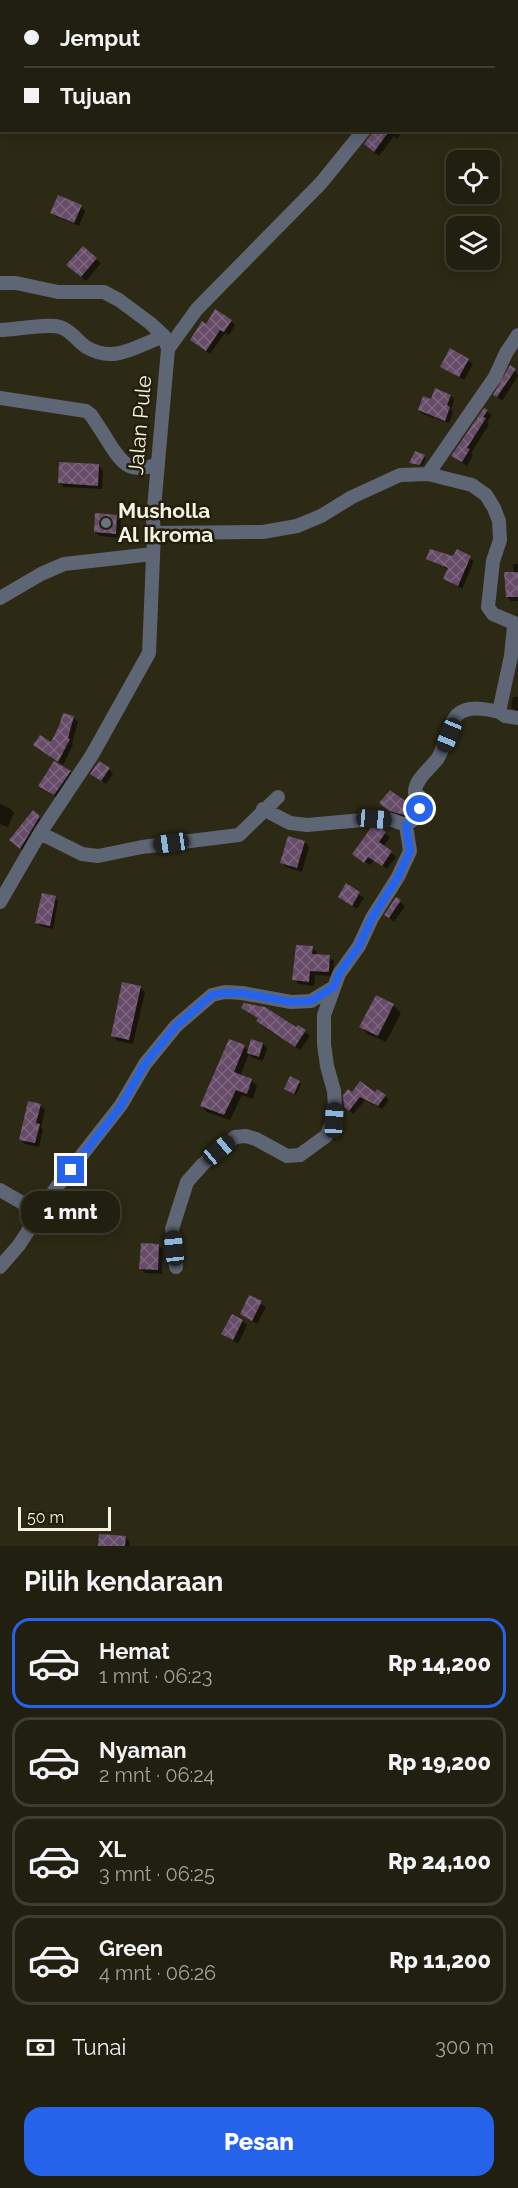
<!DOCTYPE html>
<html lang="id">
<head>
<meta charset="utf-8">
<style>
  body { margin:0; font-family:Raleway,sans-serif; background:#2d2c1d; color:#f1f3f6; height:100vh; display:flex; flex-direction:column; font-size:22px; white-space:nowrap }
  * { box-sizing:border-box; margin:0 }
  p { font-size:20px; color:#a2a29e }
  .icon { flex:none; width:33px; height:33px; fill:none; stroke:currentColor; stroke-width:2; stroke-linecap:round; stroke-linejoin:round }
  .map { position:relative; height:1546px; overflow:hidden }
  .panel { display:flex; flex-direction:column; background:#211f0f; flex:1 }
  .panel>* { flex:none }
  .hud { position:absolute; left:0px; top:0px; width:519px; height:132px; box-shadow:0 3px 15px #0003,0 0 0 2px #3e3d2f; display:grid; align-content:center; height:132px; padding:0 24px; background:#211f0f }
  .controls { position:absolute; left:446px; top:150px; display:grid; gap:12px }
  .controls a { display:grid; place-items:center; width:54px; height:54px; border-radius:12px; background:#211f0f; box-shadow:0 3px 15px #0003,0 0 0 2px #3e3d2f; font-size:30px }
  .scale { position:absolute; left:18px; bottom:15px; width:93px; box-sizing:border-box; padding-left:6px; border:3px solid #f5f3e6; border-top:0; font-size:16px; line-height:21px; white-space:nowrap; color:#f5f3e6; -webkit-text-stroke:4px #231f0a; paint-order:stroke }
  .end { position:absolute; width:27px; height:27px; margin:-14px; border:8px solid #2563eb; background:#fff; box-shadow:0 0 0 3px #fff }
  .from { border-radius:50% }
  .bubble { position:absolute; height:42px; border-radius:18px; background:#211f0f; box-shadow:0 3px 15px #0003,0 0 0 2px #3e3d2f; font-size:20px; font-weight:800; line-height:42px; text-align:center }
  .car { position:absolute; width:18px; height:36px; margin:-18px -9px; border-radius:8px; box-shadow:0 0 4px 2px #0007; background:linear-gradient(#222 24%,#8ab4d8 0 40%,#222 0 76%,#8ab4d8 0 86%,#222 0) }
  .hud b { display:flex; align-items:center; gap:21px; height:57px; font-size:22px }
  .hud b+b { border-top:2px solid #3e3d2f }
  .hud i { width:15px; height:15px; background:#f1f3f6 }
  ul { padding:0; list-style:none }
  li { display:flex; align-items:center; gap:18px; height:90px; margin:0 12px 9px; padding:0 12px; border:3px solid #3e3d2f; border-radius:18px }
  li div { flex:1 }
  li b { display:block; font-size:22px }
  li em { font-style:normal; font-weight:800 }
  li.selected { border-color:#2563eb }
  li>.icon { width:54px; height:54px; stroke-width:1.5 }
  h2 { padding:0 24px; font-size:27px; line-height:72px }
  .pay { display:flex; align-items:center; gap:15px; height:66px; padding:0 24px; font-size:22px }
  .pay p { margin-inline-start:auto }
  .button { display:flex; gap:12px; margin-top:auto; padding:12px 24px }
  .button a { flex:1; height:69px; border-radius:18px; background:#2563eb; color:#fff; font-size:24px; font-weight:800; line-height:69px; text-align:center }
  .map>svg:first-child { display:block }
</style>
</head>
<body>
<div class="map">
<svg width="518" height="1546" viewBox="0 0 518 1546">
  <defs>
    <pattern id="building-cross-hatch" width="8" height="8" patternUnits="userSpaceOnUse" patternTransform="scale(1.5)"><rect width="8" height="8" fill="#674c69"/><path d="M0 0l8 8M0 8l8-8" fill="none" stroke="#7d667e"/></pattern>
  </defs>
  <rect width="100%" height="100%" fill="#2c2914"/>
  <path fill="#0007" d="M378 0H430L378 2Z
    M464 0H481L483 2H464Z
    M375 130H402V131L397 139 394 136 379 156 370 149Z
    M81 206 85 211 79 226 57 217 52 212Z
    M96 259 101 263 86 281 73 270Z
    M231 321 235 325 229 335 225 333 210 354 196 344 207 326Z
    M468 360 473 364 464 380 442 366Z
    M515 370 518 376 502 401 495 395Z
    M451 396 454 400 451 409 453 412 449 423 423 414 419 410 432 401Z
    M485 410 492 415 487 422 489 424 471 453 473 455 467 466 453 456Z
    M424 457 426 458 422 466 411 463Z
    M99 466 103 471 102 489 64 487 59 482Z
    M117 516 121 521 120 538 100 536 95 532Z
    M457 551 474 561 462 589 444 579 449 570 428 558H454Z
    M513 564H518V601H511L507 597 514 574Z
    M513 697H518V712L511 707Z
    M73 718 78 722 72 743 73 745 63 765 39 749 51 744Z
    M109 769 113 774 106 784 97 778Z
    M70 772 77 779 62 801 40 785Z
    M0 804 9 808 14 813 8 827 0 824Z
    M410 806 414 811 409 819 395 815 386 808Z
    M33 813 44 822 25 852 15 844Z
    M385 833 390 837 383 847 396 857 387 869 374 860 370 865 357 856Z
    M305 842 309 847 302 872 286 867 282 863Z
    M346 885 364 898 357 909 339 897Z
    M55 898 58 901 53 929 40 926 37 922Z
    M396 899 405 906 394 922 386 915Z
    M312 948 317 952 316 956 329 957 334 961 333 976 315 975 314 986 299 984 294 980Z
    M140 988 145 992 133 1044 117 1041 113 1036Z
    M376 997 394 1006 401 1013 386 1042 368 1034 361 1027Z
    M242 1008 297 1029 298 1027 310 1036 300 1050 262 1026 258 1021 259 1019Z
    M263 1044 267 1048 263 1061 253 1058 249 1054 240 1076 251 1080 257 1086 253 1099 242 1095 230 1120 207 1112 201 1106 244 1047 249 1051Z
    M291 1078 301 1084 296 1095 288 1091Z
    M352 1094H376L385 1096 389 1100 382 1109 365 1100 353 1114 345 1107Z
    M40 1105 45 1110 41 1127 43 1130 39 1147 25 1144 20 1139Z
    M159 1246 163 1250 162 1274 145 1273 141 1268Z
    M250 1297 266 1307 257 1324 242 1314Z
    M243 1321 247 1325 238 1344 223 1334Z
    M125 1537 130 1542 129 1546H100Z"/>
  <path fill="url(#building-cross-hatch)" d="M374 130H390L374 152 364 144Z
    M58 195 82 205 74 223 50 213Z
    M83 246 97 258 81 277 66 265Z
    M215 309 232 320 224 332 220 330 206 351 190 340 202 321 206 324Z
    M450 348 469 359 459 377 440 367Z
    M510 365 516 369 497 397 493 395Z
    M435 388 451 395 447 405 450 407 445 421 418 410 423 396 431 399Z
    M484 408 488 410 483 417 486 418 467 448 470 449 462 462 451 456Z
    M415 451 425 455 420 465 409 463Z
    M59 462 99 464 98 486 58 483Z
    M95 513 117 515 116 534 94 532Z
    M430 549 453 556 457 549 471 556 458 586 443 579 448 568 426 559Z
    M504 572H518V597H506Z
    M63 713 74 716 68 738 70 739 58 762 33 745 40 735 51 742 59 726Z
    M54 761 71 771 54 795 38 786Z
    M99 761 110 768 101 781 90 774Z
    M390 790 411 805 404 815 389 811 379 803Z
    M33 810 40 816 20 849 9 840Z
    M371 828H381L386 832 379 842 392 851 382 866 368 857 364 863 352 854Z
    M288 836 305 841 297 868 280 863Z
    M346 883 360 892 352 906 338 897Z
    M42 893 56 896 50 926 35 923Z
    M396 897 401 900 389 918 384 915Z
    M296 945 313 946 312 954 330 955 329 972 310 971 309 982 292 980Z
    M122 982 141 986 129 1040 111 1036Z
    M376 995 394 1004 378 1036 359 1027Z
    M244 1003 265 1007 296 1027 298 1025 306 1030 295 1047 256 1021 258 1018 241 1008Z
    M229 1039 245 1045 234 1072 252 1079 247 1094 236 1090 224 1115 200 1106Z
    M251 1039 263 1043 259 1057 247 1053Z
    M290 1076 300 1081 294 1094 284 1089Z
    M360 1081 375 1092 377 1089 386 1095 378 1106 360 1097 349 1111 344 1107 343 1095 348 1089 352 1092Z
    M28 1101 41 1104 36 1123 40 1124 35 1143 19 1140Z
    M141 1243 159 1244 158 1270 139 1269Z
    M249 1295 262 1301 252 1321 240 1314Z
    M232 1314 243 1320 233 1340 221 1334Z
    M99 1534 126 1536 125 1546H98Z"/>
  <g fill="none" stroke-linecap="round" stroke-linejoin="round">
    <path stroke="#5e6574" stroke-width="14" d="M453 2 454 0
      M0 283H16L58 292H104L119 300 150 323 164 336 168 349
      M0 330C16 330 46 323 60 327 71 330 77 341 86 347 115 364 136 346 164 336
      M0 398 86 411 91 415C97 424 103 433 109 443 123 465 131 474 158 464
      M154 533 263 532 297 526 321 516 352 497 400 475 428 474 495 377 506 353 518 335
      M0 598 41 574 64 564 153 554
      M499 712 505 716 518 718
      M263 809 290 823 307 825 374 819 392 820 406 825C419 817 420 812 420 797L415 793C414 780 431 768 438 758 445 746 450 722 457 715 468 705 486 709 499 712L511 656 514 626V623L493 614 488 607 493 561 500 540 499 521 494 508 486 495 472 485 428 474
      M40 833 82 854 98 856 142 847 239 835 278 797
      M0 902 40 833 92 755 149 653 154 533 153 520 168 349 197 309 321 183 364 130
      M0 1190 40 1213
      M0 1267 19 1245 56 1188 121 1105 145 1064 176 1026 212 995 225 992 242 993 291 1002 311 1001 334 987
      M176 1267 172 1229 187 1182 203 1164 235 1137 246 1136 256 1139 287 1156 300 1155 326 1136 334 1120 335 1107 334 1091 327 1066 324 1044V1015L339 974 359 946 372 918 398 877 410 851 406 825"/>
  </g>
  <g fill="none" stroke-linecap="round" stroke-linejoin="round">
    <path stroke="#2563eb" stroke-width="8" d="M71 1170 121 1106 145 1064 176 1026 212 995 225 993H242L291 1002 311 1001 334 987 339 974 359 946 372 918 398 877 410 851 406 825 418 816 420 809"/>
  </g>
  <circle fill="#6b7280" stroke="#231f0a" stroke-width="2" cx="106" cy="523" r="6"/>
  <g text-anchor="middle" stroke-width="5" stroke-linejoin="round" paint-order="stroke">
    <g font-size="21" fill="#f5f3e6" stroke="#231f0a">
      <text transform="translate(140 425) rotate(-85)" y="7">Jalan Pule</text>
    </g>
    <g font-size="21" font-weight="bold" fill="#f5f3e6" stroke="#231f0a" text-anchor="start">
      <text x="118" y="518">Musholla<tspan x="118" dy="24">Al Ikroma</tspan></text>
    </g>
  </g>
</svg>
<div class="controls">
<a><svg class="icon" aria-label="locate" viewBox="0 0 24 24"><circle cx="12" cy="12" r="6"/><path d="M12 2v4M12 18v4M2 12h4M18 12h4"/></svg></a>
<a><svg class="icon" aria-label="layers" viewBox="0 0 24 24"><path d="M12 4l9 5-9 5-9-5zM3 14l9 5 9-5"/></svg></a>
</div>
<div class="scale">50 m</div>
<i class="end from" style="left:420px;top:809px"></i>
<i class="end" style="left:71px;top:1170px"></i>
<div class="bubble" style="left:21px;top:1191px;width:99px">1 mnt</div>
<i class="car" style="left:449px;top:735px;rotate:202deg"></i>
<i class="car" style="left:374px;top:819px;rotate:95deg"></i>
<i class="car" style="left:171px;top:843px;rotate:262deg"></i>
<i class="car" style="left:334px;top:1120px;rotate:3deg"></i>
<i class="car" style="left:219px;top:1150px;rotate:50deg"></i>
<i class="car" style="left:174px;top:1248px;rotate:354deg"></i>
<div class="hud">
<b><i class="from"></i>Jemput</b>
<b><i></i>Tujuan</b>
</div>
</div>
<section class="panel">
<h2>Pilih kendaraan</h2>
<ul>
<li class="selected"><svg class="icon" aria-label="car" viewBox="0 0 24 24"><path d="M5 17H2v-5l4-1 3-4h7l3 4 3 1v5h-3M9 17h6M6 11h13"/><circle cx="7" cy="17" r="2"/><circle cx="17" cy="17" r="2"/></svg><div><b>Hemat</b><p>1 mnt · 06:23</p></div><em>Rp 14,200</em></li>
<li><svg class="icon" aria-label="car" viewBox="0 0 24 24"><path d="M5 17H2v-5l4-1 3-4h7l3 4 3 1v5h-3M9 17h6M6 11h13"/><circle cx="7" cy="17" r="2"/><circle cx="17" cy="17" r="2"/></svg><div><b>Nyaman</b><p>2 mnt · 06:24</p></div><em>Rp 19,200</em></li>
<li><svg class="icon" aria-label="car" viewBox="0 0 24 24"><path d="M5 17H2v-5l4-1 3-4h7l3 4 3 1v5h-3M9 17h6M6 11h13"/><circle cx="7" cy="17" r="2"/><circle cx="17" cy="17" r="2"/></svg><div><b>XL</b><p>3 mnt · 06:25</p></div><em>Rp 24,100</em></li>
<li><svg class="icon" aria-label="car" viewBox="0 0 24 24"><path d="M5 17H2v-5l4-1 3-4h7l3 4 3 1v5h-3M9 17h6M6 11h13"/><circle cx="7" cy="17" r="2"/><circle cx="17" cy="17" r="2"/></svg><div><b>Green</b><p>4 mnt · 06:26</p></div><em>Rp 11,200</em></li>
</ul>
<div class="pay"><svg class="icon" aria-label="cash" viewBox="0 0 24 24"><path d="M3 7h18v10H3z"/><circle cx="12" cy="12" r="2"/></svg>Tunai<p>300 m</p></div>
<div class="button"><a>Pesan</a></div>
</section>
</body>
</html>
